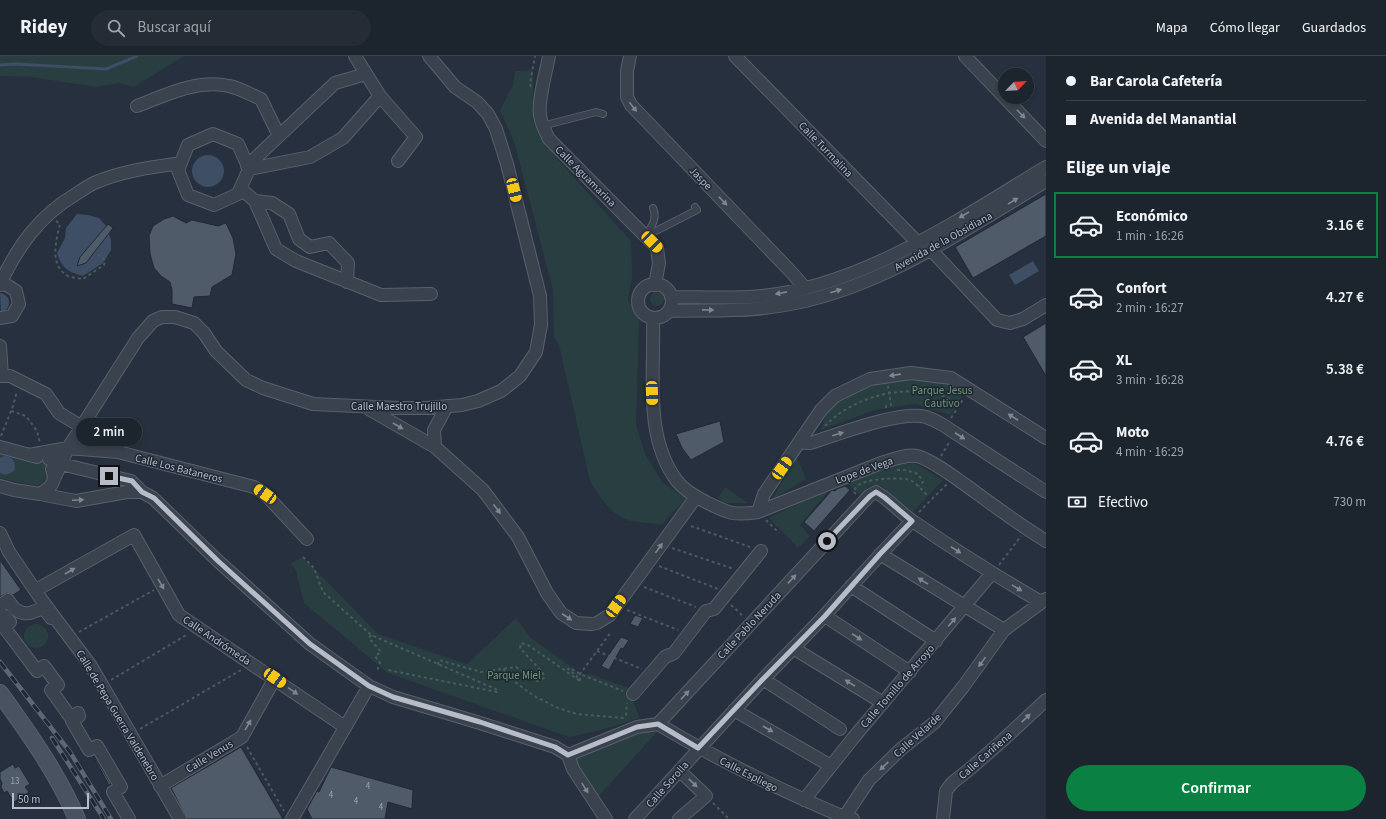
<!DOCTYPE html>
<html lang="es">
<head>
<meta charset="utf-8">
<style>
  body { margin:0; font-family:"Source Sans 3",sans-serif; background:#252c36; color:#f1f3f6; height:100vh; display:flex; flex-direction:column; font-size:15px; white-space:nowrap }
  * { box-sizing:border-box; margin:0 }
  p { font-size:13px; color:#a0a4aa }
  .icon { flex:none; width:22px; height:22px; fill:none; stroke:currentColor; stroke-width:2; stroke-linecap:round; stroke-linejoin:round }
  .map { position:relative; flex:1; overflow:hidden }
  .sheet { display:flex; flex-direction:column; background:#1c242e; width:340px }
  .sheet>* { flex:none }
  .top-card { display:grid; align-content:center; height:88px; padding:0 20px; background:#1c242e }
  .needle { width:26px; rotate:65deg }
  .fabs { position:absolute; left:998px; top:12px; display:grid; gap:8px }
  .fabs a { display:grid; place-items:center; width:36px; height:36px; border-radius:50%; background:#1c242e; box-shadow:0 2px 6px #0003,0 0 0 1px #3a414a; font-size:20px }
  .scale { position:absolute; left:12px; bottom:10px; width:77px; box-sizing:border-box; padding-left:4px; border:2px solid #b6bdc9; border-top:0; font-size:11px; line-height:14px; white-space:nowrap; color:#b6bdc9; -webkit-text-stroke:3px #1f2733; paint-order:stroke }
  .end { position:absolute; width:18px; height:18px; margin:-9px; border:5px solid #b6bdc9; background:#111; box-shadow:0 0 0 2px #111 }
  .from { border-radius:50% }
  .bubble { position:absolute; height:28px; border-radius:14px; background:#1c242e; box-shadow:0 2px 6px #0003,0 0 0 1px #3a414a; font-size:13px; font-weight:600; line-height:28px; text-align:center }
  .car { position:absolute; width:12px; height:24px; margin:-12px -6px; border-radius:5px; box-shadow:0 0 3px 1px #0007; background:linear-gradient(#f5c518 24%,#345 0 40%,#f5c518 0 76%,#345 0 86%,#f5c518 0) }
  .top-card b { display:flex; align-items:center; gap:14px; height:38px; font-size:15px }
  .top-card b+b { border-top:1px solid #3a414a }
  .top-card i { width:10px; height:10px; background:#f1f3f6 }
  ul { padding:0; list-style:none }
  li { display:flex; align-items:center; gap:12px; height:66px; margin:0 8px 6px; padding:0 12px; border:2px solid transparent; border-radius:0px }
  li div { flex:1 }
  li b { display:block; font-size:15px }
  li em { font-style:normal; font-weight:600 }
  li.on { border-color:#0b8043 }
  li>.icon { width:36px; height:36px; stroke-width:1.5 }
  h2 { padding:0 20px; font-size:18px; line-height:48px }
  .pay { display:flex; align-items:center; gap:10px; height:44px; padding:0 20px; font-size:15px }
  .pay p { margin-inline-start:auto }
  .primary-button { display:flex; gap:8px; margin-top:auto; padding:8px 20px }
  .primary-button a { flex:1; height:46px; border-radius:24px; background:#0b8043; color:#fff; font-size:16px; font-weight:600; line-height:46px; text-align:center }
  header { display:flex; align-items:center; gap:24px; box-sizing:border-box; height:56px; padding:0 20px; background:#1c242e; border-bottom:1px solid #3a414a }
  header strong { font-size:19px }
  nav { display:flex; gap:22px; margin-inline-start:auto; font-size:14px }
  .search { width:280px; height:36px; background:#252c36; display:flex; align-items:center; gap:10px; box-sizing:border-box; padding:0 14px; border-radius:22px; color:#a0a4aa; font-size:15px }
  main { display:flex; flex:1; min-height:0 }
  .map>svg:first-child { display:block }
</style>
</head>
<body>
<header>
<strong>Ridey</strong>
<div class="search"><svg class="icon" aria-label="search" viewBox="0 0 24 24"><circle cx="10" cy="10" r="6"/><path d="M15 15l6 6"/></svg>Buscar aquí</div>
<nav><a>Mapa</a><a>Cómo llegar</a><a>Guardados</a></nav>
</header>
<main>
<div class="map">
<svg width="1046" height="763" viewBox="0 0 1046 763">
  <rect width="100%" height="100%" fill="#26303e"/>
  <path fill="#293e40" d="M0 0H184L134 31 119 27 96 31 32 21 0 20Z
    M533 14 534 67 543 87 631 185 632 220 628 244 639 263 636 369 645 398 662 426 686 443 662 468C652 467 641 467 631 465 612 461 599 440 590 425L559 289 554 281 553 234 515 89 510 76 500 55 513 29 515 15Z
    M650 243a7 7 0 1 1 14 0a7 7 0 1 1-14 0Z
    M913 321 948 326 965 335 950 359 915 348 875 354 821 374 826 358 838 343 871 327Z
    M0 396 43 405C53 415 50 426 36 430L0 422Z
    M796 399 806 423 773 443Z
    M914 407 943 424 911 458 882 430 871 429 860 439 847 427 891 409Z
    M725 431 748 447H724L718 442Z
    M832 431 800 469 810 480 798 492 769 462Z
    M303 501 378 578 467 608 516 562 531 582 580 617 585 619 590 618 631 633 634 643V648L640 662 601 674 569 681 388 617 304 547 296 515 291 507Z
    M24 580a12 12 0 1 1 24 0a12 12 0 1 1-24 0Z
    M643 676H657L598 741 580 712 576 704C592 690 623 682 643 676Z"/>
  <path fill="#3d4e65" d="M192 115a16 16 0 1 1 32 0a16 16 0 1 1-32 0Z
    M77 158 88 159 99 162 107 171 111 184V194L103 207 83 220C68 216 62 213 57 197L65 182 66 172Z
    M1033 205 1039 215 1015 229 1009 219Z
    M0 237C12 239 12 253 1 256Z
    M4 400C13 400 17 407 14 415L6 419 0 417V402Z"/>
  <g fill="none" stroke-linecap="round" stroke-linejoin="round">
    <path stroke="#3d4e65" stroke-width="3" d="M0 9 15 8 106 13 137 0"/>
  </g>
  <path fill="#4f5b69" stroke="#212935" d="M1046 138V180L973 222 955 191Z
    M173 160 186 167 192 164 218 170 226 167 233 182 236 198 232 219 212 231 210 240 194 241 192 252 172 248V234L170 226 161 220 154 212 150 198 149 180 153 170 164 163Z
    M108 168 113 172 86 207 77 210 80 201Z
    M1046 267V320L1023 281Z
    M720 365 724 386 691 404 682 392 676 378Z
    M845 430 850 434 814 475 804 466 832 434 835 435 837 433Z
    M0 504 21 534 13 539 7 537 0 541Z
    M635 559 643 562 638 571 630 568Z
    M621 581 629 584 623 593 621 592 609 614 601 610Z
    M241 691 283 763H187L171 732Z
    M93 700H94L111 728 109 729Z
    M13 708 15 712 19 710 30 728 25 731 29 736 14 746 7 735 4 737 1 731 2 727 0 723V716Z
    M331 711 413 734 412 753 388 746 385 763H312L307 753 317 735 319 736Z"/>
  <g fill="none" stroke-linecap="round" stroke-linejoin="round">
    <defs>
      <path id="lane" d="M542 70 596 56 603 58
        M653 152C658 163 651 170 646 180L697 154 695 151"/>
      <path id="street" d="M355 0 380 40 416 81 398 105
        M549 0C546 17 538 43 540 59 541 68 545 75 549 83L657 192 659 207 655 229
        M630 0 627 15V41L631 49 793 218 805 232
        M735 0 917 186
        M965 0 1046 85
        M137 50C166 39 197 23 229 30 240 32 251 39 261 43L279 80
        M213 78 238 88 249 113 238 138 214 149 188 139 178 114 188 89Z
        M247 110 335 27 366 18
        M249 113 310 101 343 82 380 40
        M241 133 255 145 276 193 296 205 381 239 431 238
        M255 145 272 147 289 158 299 183 310 191 329 187 348 207 347 226
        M931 194 997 264 1010 267 1023 263 1046 249
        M0 228C18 190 39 160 76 138 82 134 88 130 94 127 121 115 152 111 181 107
        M638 245a17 17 0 1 1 34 0a17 17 0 1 1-34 0Z
        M0 229 5 228 16 235 19 248 12 260 0 262
        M671 241C702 241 732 243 762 240 863 230 961 162 1046 111
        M669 255C690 254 711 255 732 254 753 254 776 251 796 247 888 228 967 172 1046 125
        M653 262C655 315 643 380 677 425 684 434 696 441 706 446 728 457 733 460 758 456L881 407C892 404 905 398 917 400 932 404 954 421 967 430 993 449 1018 468 1046 485
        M0 290 2 320
        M0 320H10L46 338 59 357 82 371
        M367 352 435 391 483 434 518 481 547 537 561 557 576 567 592 568 597 567 610 559 696 441
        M800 386 810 387C837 379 899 354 926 361 932 363 938 366 943 369L1046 436
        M0 391 37 401
        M435 391 434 374 447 350
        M29 399 68 392 118 396 254 431 265 438 307 483
        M49 403 61 408 131 425 142 436 153 442 218 505 310 588 369 630 393 641 480 667 555 691 568 699
        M55 421 68 392 138 282 153 265 162 261H175L194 267 204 277 216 295 246 324 263 332 313 348 399 352H426L462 349 478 345 501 335 520 320 536 296 541 269 540 240 507 108 496 73 488 58 477 46 455 31 429 0
        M0 430 14 434 40 438C51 431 57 427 52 413
        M40 438 76 445 127 436H142
        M758 456 764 438 821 354 835 340 870 323 911 317 951 322 1046 382
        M0 477 9 496 41 543 91 610 180 763
        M880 498 1004 574
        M851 530 936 585
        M36 534 134 479 179 559 345 671
        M0 550 8 544C13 552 19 559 30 557 34 556 38 553 43 553L46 555 51 562
        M825 560 910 616
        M0 564 5 560 10 566 4 571 37 615 44 610 58 629 51 634 71 662 78 657 79 660 72 665 89 694 97 690 121 731 113 736 129 763
        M793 592 883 647
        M763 623 840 673
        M633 638 665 601 674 597 706 555 714 553 761 495
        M734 654 831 710
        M658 668C718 704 780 734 844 761L853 763
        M568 699 637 671 658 668 869 440 876 436C890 444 900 457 914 466 955 494 998 521 1041 546
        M568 699 573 713 606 763
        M160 730 242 681 275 622
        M804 744 854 681 992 517
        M292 763 369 630
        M635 763C675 720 714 676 754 633 777 608 802 584 825 559 854 527 882 496 912 465
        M679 763 706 740 680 715
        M843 763 869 724 901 693 934 667 963 631 1004 574 1046 543
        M943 763 946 735 952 727 971 712 1003 684 1046 644"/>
      <path id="secondary" d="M0 637C28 676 58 718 77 763"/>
    </defs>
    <use href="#lane" stroke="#58606c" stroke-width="8"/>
    <use href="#street" stroke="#58606c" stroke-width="14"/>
    <use href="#secondary" stroke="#58606c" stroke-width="18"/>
    <path stroke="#485b5e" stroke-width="2" stroke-dasharray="3 3" stroke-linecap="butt" d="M531 31 530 28 535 0
      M56 165 60 168C56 184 49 210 68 220 72 222 79 222 83 223L104 209 105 204 95 196
      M886 352V350L891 349 888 330
      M11 355 26 360 37 375 40 387
      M951 362 964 342
      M825 370C854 340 903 328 943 340 949 342 955 346 960 348
      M1 380 13 350 17 335
      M941 400 950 385
      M897 414H905L918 418 923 426 919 430
      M856 438 853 435C855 433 857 430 860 428 868 423 903 420 912 425 918 429 923 435 928 440
      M919 456 947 428
      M766 464 779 477
      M691 470 750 491
      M672 492 734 513
      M303 501 314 512 323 536 371 579 498 634 497 636 388 614
      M999 509 1021 480
      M659 510 718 533
      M644 531 696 551
      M731 549 744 561
      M627 554 678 574
      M79 576 154 534
      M371 579 369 582 381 596 375 600 380 607 377 615
      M597 595 642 613
      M438 609 439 604 481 616 516 611 537 625 544 622 543 617 520 592 521 587 528 589 580 625
      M503 613 511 623 534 640 558 652 577 658 623 662 626 659 627 647
      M576 622 577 620 568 613 570 612 580 618 623 635
      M111 624 188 578
      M580 625V618L611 576
      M140 673 241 614
      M247 691 284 755
      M713 747 729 763"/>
    <use href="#lane" stroke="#3a424e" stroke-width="6"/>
    <use href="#street" stroke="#3a424e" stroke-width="12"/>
    <use href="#secondary" stroke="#485260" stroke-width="16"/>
    <defs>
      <path id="rail" d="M0 606 70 696 111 763
        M52 682 104 763"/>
    </defs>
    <use href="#rail" stroke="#5c6774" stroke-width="4.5"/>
    <use href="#rail" stroke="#1f2733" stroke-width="3" stroke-dasharray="9" stroke-linecap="butt"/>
  </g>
  <defs><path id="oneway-solid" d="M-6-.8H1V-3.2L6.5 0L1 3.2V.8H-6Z"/></defs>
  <g fill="#7e8692">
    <use href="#oneway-solid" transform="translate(633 51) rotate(52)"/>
    <use href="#oneway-solid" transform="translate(1021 58) rotate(46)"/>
    <use href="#oneway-solid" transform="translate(723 145) rotate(46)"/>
    <use href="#oneway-solid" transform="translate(1013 145) rotate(-31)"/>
    <use href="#oneway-solid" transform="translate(964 159) rotate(149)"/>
    <use href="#oneway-solid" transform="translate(836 235) rotate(-17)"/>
    <use href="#oneway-solid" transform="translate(781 237) rotate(169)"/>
    <use href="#oneway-solid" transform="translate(708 254) rotate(1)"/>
    <use href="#oneway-solid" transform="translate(895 319) rotate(172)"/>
    <use href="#oneway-solid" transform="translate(1013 361) rotate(-147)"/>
    <use href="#oneway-solid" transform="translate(398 370) rotate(30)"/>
    <use href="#oneway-solid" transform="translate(838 378) rotate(-17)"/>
    <use href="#oneway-solid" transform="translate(960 380) rotate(33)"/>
    <use href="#oneway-solid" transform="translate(78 444) rotate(-3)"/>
    <use href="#oneway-solid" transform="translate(497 453) rotate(53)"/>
    <use href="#oneway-solid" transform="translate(659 492) rotate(-54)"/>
    <use href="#oneway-solid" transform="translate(956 494) rotate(33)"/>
    <use href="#oneway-solid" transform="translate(70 515) rotate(-30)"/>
    <use href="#oneway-solid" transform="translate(792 523) rotate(-47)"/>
    <use href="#oneway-solid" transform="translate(923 525) rotate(-148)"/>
    <use href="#oneway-solid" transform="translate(161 528) rotate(60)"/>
    <use href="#oneway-solid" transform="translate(1017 532) rotate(31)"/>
    <use href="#oneway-solid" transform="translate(567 561) rotate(33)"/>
    <use href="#oneway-solid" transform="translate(952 566) rotate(-50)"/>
    <use href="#oneway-solid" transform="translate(857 581) rotate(33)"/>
    <use href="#oneway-solid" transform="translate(982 606) rotate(126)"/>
    <use href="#oneway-solid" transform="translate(850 627) rotate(-148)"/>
    <use href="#oneway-solid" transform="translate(293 635) rotate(35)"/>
    <use href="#oneway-solid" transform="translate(685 639) rotate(-47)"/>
    <use href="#oneway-solid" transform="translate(1026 662) rotate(-43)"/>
    <use href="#oneway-solid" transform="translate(248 669) rotate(-60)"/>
    <use href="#oneway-solid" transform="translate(768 673) rotate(30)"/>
    <use href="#oneway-solid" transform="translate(884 710) rotate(136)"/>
    <use href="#oneway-solid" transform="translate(693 727) rotate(44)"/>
    <use href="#oneway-solid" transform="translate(585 732) rotate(58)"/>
  </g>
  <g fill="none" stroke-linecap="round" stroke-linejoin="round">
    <path stroke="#b6bdc9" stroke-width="5" d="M109 420 132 425 142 436 154 442 218 505 310 588 369 630 393 641 480 666 555 691 568 699 637 671 658 668 698 692 763 623 825 560 880 498 912 465 884 441 876 436 870 440 827 485"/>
  </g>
  <g text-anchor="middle" stroke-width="3" stroke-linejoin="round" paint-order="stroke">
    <g font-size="9" fill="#9ca4b1">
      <text x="15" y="728">13</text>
      <text x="368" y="733">4</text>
      <text x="331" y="742">4</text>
      <text x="356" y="748">4</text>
      <text x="381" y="754">4</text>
    </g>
    <g font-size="11" fill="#b6bdc9" stroke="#1f2733">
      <text transform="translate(826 93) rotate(46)" y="4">Calle Turmalina</text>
      <text transform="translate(586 120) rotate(45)" y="4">Calle Aguamarina</text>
      <text transform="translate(701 122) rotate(46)" y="4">Jaspe</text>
      <text transform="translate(943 185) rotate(-29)" y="4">Avenida de la Obsidiana</text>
      <text x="399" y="354">Calle Maestro Trujillo</text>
      <text transform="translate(179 412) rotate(14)" y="4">Calle Los Bataneros</text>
      <text transform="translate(864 414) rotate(-20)" y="4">Lope de Vega</text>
      <text transform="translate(749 569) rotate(-47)" y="4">Calle Pablo Neruda</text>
      <text transform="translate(217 584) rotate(34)" y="4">Calle Andrómeda</text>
      <text transform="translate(897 630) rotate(-49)" y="4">Calle Tomillo de Arroyo</text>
      <text transform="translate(118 659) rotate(59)" y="4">Calle de Pepa Guerra Valdenebro</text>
      <text transform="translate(917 679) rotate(-42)" y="4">Calle Velarde</text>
      <text transform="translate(985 699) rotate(-41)" y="4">Calle Cariñena</text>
      <text transform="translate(209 700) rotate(-31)" y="4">Calle Venus</text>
      <text transform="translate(749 718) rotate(27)" y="4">Calle Espliego</text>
      <text transform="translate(667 728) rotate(-48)" y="4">Calle Sorolla</text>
    </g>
    <g font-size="11" fill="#6f9877" stroke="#1f2733">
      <text x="942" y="338">Parque Jesus<tspan x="942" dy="13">Cautivo</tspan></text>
      <text x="514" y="623">Parque Miel</text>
    </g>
  </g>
</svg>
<div class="fabs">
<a><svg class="needle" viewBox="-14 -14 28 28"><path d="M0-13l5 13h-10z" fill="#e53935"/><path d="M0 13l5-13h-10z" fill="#a0a4aa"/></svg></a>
</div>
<div class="scale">50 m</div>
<i class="end from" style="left:827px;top:485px"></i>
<i class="end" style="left:109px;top:420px"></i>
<div class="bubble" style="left:76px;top:362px;width:66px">2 min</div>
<i class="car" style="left:514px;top:134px;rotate:166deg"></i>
<i class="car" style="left:652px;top:186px;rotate:135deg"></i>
<i class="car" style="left:652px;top:337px;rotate:178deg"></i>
<i class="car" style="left:782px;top:412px;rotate:35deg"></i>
<i class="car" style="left:265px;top:438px;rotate:304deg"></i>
<i class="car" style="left:616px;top:550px;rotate:36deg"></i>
<i class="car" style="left:275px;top:622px;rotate:125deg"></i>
</div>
<section class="sheet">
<div class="top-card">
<b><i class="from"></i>Bar Carola Cafetería</b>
<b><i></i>Avenida del Manantial</b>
</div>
<h2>Elige un viaje</h2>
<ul>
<li class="on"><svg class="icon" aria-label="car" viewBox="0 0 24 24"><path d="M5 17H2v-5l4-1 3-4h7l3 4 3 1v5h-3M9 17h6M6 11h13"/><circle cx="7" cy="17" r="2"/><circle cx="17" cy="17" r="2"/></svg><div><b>Económico</b><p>1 min · 16:26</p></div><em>3.16 €</em></li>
<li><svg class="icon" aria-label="car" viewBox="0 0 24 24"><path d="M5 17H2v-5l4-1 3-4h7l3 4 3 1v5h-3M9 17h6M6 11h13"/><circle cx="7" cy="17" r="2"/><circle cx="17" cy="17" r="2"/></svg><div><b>Confort</b><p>2 min · 16:27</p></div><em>4.27 €</em></li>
<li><svg class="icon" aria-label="car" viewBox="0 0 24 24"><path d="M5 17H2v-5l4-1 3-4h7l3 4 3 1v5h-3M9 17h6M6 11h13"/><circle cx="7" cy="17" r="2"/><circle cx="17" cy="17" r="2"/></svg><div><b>XL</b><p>3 min · 16:28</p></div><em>5.38 €</em></li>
<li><svg class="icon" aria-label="car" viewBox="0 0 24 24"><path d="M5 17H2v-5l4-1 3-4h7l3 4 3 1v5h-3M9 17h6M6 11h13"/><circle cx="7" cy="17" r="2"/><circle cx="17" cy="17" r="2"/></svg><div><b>Moto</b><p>4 min · 16:29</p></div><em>4.76 €</em></li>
</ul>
<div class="pay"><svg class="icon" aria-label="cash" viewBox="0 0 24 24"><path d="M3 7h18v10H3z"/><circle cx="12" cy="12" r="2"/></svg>Efectivo<p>730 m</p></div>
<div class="primary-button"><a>Confirmar</a></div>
</section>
</main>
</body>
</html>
